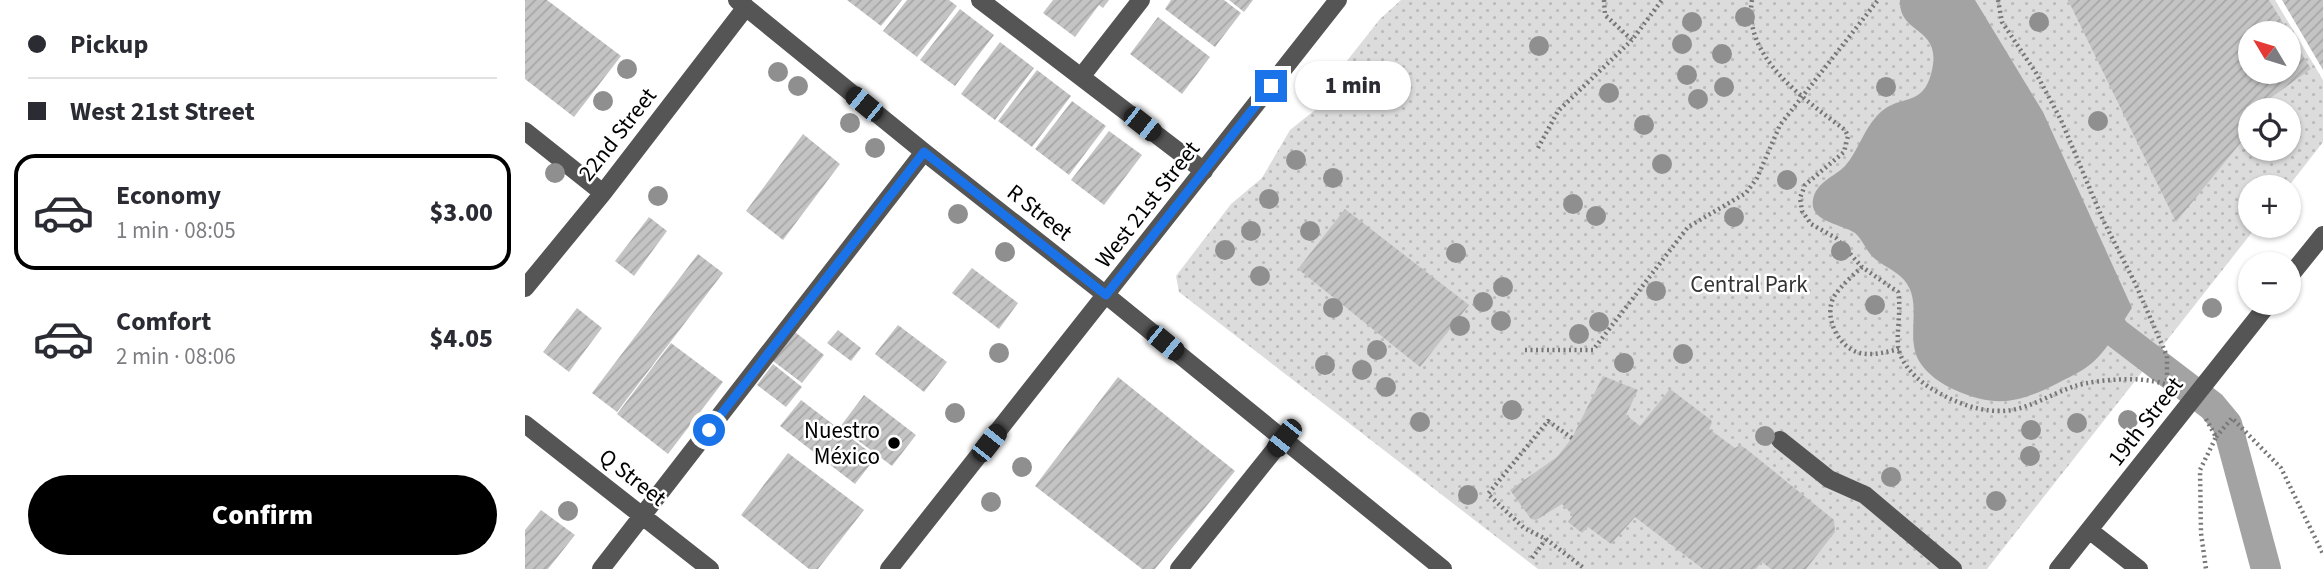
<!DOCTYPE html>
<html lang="en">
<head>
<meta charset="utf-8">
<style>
  body { margin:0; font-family:"Source Sans 3",sans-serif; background:#f7f7f7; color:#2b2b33; height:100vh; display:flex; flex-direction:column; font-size:26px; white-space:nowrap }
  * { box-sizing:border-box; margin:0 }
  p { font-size:23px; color:#7c7c81 }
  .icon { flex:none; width:38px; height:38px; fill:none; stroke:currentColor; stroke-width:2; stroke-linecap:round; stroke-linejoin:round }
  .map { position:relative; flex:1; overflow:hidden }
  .panel { display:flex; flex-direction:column; background:#fff; width:525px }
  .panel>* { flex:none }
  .guide { display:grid; align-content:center; height:154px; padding:0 28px; background:#fff }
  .needle { width:46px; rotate:308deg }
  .controls { position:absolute; left:1713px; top:21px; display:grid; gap:14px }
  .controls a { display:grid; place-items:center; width:63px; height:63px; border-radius:50%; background:#fff; box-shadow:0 2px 5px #0004; font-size:35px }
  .end { position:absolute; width:32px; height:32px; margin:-16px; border:9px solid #1a73e8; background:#fff; box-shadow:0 0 0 4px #fff }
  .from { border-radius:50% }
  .bubble { position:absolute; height:49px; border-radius:24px; background:#fff; box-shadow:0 2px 5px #0004; font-size:23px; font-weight:800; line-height:49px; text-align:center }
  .car { position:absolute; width:21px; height:42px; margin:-21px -10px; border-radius:9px; box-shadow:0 0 5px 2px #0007; background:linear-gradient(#222 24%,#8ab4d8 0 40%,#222 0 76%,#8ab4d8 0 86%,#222 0) }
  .guide b { display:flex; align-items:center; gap:24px; height:66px; font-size:26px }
  .guide b+b { border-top:2px solid #e1e1e2 }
  .guide i { width:18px; height:18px; background:#2b2b33 }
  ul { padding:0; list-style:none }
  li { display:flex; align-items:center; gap:21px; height:116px; margin:0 14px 10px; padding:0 14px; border:4px solid transparent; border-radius:21px }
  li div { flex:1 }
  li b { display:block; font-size:26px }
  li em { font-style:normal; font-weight:800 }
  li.on { border-color:#000 }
  li>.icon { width:63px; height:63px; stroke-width:1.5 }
  .primary-button { display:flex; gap:14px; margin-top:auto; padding:14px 28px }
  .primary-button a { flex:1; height:80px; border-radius:42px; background:#000; color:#fff; font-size:28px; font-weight:800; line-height:80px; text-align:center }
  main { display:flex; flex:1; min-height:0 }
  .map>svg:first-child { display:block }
</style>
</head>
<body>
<main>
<section class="panel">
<div class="guide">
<b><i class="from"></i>Pickup</b>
<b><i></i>West 21st Street</b>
</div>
<ul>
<li class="on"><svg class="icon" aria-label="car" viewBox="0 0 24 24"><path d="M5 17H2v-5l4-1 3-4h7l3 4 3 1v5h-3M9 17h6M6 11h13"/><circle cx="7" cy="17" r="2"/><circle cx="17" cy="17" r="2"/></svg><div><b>Economy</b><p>1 min · 08:05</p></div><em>$3.00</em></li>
<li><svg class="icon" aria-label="car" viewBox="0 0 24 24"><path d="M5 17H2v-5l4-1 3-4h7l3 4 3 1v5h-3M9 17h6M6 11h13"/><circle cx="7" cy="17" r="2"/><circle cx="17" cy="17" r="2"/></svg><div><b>Comfort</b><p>2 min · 08:06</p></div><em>$4.05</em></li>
</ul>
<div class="primary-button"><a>Confirm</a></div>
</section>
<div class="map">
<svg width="1798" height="569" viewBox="0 0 1798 569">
  <defs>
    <pattern id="park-dots" width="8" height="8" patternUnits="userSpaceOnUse" patternTransform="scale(1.75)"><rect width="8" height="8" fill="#dcdcdc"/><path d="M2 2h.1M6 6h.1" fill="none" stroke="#bbb" stroke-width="1.8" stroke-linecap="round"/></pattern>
    <pattern id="building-hatch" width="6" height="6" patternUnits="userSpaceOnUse" patternTransform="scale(1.75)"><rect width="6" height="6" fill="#c4c4c4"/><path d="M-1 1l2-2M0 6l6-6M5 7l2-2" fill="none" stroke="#a7a7a7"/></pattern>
  </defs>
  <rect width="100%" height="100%" fill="#fff"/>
  <path fill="url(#park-dots)" fill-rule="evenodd" d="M876 0H1750L1798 80V142L1763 187H1726V226H1732L1462 569H1013L654 292 651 276 706 204 737 178 765 130 790 110 811 82 821 62 855 19ZM1726 33H1764V72H1726ZM1726 110H1764V149H1726Z"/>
  <path fill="#a3a3a3" d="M1375 0H1450L1518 112 1607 308C1596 324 1582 351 1567 363 1558 371 1546 376 1535 382 1496 402 1473 409 1430 390 1416 384 1402 374 1394 361 1379 334 1401 298 1375 276 1367 269 1357 265 1349 258 1341 251 1338 240 1330 233 1317 224 1284 222 1288 200 1291 182 1309 177 1320 166 1333 151 1338 131 1351 117 1373 91 1398 111 1407 70 1417 26 1373 35 1375 0Z"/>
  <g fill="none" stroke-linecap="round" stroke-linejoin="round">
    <path stroke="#a3a3a3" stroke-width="30" d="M1570 299 1590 332 1687 406 1702 424 1741 569"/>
  </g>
  <path fill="url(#building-hatch)" fill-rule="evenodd" d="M0 0H22L96 56 49 117 0 79Z
    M322 0H377L356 26Z
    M382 0H424L432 6 392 57 358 31Z
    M528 0H584L578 8 574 5 550 37 518 13Z
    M646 0H699L716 13 690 47 640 9Z
    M704 0H728L719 12Z
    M1543 0H1744L1786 69 1744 99 1746 105 1742 110H1726V130L1651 222ZM1726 33H1764V72H1726Z
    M1757 0H1798V70Z
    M435 9 469 35 430 86 395 60Z
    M633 17 685 57 657 94 605 54Z
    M475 42 509 68 470 120 436 94Z
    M512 70 546 96 507 147 473 121Z
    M547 101 581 126 544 175 510 149Z
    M584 131 617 155 579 205 546 180Z
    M278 134 315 164 258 240 221 211Z
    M820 209 944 305 895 367 773 269Z
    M124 217 142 231 109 276 90 261Z
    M173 254 198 273 92 412 67 393Z
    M447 268 493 303 474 329 427 293Z
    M52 308 77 328 44 372 18 352Z
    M373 325 422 362 399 392 350 354Z
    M313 330 336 348 326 361 302 343Z
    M270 332 299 355 277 383 248 361Z
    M146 343 198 382 143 454 92 414Z
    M248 364 277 387 261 407 232 385Z
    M1078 376 1113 390 1101 415 1115 426 1145 389 1186 420 1187 423 1184 429 1210 448 1215 445 1220 448 1309 520 1310 532 1281 569H1246L1237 562 1231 569H1178L1110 517 1086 544 1063 527 1057 533 1043 522 1048 515 1037 504 1011 520 1006 519 985 490 1032 457 1047 438Z
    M593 377 710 471 630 569H617L510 486Z
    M339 395 391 435 367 466 315 427Z
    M276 400 351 457 330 484 255 426Z
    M263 453 339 510 293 569H284L216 515Z
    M16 510 50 535 23 569H0V530Z"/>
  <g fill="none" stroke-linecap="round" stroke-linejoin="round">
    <path stroke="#777" stroke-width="4.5" stroke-dasharray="2 3.5" stroke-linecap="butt" d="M1079 0 1080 15 1107 40 1137 0
      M1227 0C1217 58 1281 100 1320 130L1323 136 1319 152 1280 185 1275 198 1277 211 1286 224 1311 238 1337 267 1373 292C1377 310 1370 337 1374 351 1380 370 1397 384 1414 393 1432 403 1453 411 1475 411 1502 411 1525 394 1550 386 1573 379 1630 374 1649 389
      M1473 0 1477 22 1511 73 1536 120 1578 220 1610 283 1642 356V383
      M1013 148 1033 111 1107 40
      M1337 267C1328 275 1317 285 1310 295 1297 315 1313 348 1335 353 1348 356 1361 352 1374 349
      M1000 350H1068L1163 227 1221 193 1232 178 1255 125 1353 0
      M1681 419 1691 437 1675 470 1676 533 1681 569
      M1691 437 1707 418 1756 468 1798 554
      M1047 438 1023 421 963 494 999 528 1021 539 1060 569
      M1007 558 1021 539"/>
    <path stroke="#555" stroke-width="18" d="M212 0 399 152 581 295 918 569
      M455 0 556 77
      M616 0 556 77 679 171
      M0 131 78 193
      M1764 277 1798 235
      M0 288 78 193 221 7
      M0 424 185 569
      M1255 440 1304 479 1340 495 1428 569
      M1564 530 1614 569
      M76 569 399 152
      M364 569 813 0
      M654 569 759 438
      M1533 569 1744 303"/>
  </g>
  <g fill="#8f8f8f">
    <circle cx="1220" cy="17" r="10"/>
    <circle cx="1167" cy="22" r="10"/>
    <circle cx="1514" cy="22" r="10"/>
    <circle cx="1157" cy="44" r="10"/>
    <circle cx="1014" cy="46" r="10"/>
    <circle cx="1197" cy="54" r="10"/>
    <circle cx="102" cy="69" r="10"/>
    <circle cx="253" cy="72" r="10"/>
    <circle cx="1162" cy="75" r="10"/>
    <circle cx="273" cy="86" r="10"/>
    <circle cx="1199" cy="87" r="10"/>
    <circle cx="1361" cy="87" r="10"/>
    <circle cx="1084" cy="93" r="10"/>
    <circle cx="860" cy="94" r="10"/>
    <circle cx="1173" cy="99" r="10"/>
    <circle cx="78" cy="101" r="10"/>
    <circle cx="1573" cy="121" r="10"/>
    <circle cx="325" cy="123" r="10"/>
    <circle cx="1119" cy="125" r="10"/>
    <circle cx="350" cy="148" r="10"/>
    <circle cx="771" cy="160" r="10"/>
    <circle cx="1137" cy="164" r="10"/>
    <circle cx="30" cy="173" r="10"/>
    <circle cx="808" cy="178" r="10"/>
    <circle cx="1262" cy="180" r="10"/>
    <circle cx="133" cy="196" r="10"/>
    <circle cx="744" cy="199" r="10"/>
    <circle cx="1048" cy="204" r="10"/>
    <circle cx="433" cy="214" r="10"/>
    <circle cx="1071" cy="216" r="10"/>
    <circle cx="1209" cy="217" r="10"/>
    <circle cx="726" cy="231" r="10"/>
    <circle cx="785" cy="231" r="10"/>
    <circle cx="700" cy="250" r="10"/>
    <circle cx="1316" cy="251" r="10"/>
    <circle cx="480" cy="252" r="10"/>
    <circle cx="931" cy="253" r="10"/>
    <circle cx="735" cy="276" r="10"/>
    <circle cx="978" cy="287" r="10"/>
    <circle cx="1131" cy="291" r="10"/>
    <circle cx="958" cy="302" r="10"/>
    <circle cx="1350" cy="305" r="10"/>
    <circle cx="808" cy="308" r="10"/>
    <circle cx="1687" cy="308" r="10"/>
    <circle cx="976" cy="321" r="10"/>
    <circle cx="1074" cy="322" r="10"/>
    <circle cx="935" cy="326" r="10"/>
    <circle cx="1054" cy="334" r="10"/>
    <circle cx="852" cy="350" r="10"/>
    <circle cx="474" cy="353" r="10"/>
    <circle cx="1158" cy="354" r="10"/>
    <circle cx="1099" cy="363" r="10"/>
    <circle cx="800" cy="365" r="10"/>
    <circle cx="837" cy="370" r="10"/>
    <circle cx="861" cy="387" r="10"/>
    <circle cx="987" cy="410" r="10"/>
    <circle cx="430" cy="413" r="10"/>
    <circle cx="1603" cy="420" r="10"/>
    <circle cx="895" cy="422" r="10"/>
    <circle cx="1552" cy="423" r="10"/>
    <circle cx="1506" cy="430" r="10"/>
    <circle cx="1240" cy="436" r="10"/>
    <circle cx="1505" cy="456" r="10"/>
    <circle cx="497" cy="467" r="10"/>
    <circle cx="1366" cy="477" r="10"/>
    <circle cx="943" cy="495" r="10"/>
    <circle cx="1471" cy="501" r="10"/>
    <circle cx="466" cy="502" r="10"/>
    <circle cx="43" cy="511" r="10"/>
  </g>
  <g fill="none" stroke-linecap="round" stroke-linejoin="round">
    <path stroke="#1a73e8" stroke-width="9" d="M184 430 399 152 581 295 746 86"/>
  </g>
  <circle fill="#000" stroke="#fff" stroke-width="2.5" cx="369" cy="443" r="7"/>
  <g text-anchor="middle" stroke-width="5" stroke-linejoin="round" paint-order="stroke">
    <g font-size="23" fill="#000" stroke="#fff">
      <text transform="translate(92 134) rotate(-52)" y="8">22nd Street</text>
      <text transform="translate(622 204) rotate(-52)" y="8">West 21st Street</text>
      <text transform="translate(515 212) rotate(38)" y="8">R Street</text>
      <text transform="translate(1620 421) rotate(-52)" y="8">19th Street</text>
      <text transform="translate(108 477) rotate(38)" y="8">Q Street</text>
    </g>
    <g font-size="23" fill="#333" stroke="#fff">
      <text x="1224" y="292">Central Park</text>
    </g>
    <g font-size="23" fill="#000" stroke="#fff" text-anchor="end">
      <text x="355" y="438">Nuestro<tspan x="355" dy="26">México</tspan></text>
    </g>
  </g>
</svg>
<div class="controls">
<a><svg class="needle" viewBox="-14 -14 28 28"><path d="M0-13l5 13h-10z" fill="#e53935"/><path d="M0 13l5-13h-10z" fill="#7c7c81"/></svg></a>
<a><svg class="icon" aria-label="locate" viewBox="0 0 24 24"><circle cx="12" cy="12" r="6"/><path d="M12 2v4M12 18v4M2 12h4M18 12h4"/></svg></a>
<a>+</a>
<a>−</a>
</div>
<i class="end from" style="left:184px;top:430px"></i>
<i class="end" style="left:746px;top:86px"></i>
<div class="bubble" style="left:770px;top:61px;width:116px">1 min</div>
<i class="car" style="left:339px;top:104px;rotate:309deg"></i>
<i class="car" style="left:617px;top:124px;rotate:128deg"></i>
<i class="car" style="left:640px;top:343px;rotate:129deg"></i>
<i class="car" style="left:759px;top:438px;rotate:218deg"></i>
<i class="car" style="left:464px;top:443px;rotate:38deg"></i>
</div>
</main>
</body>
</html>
